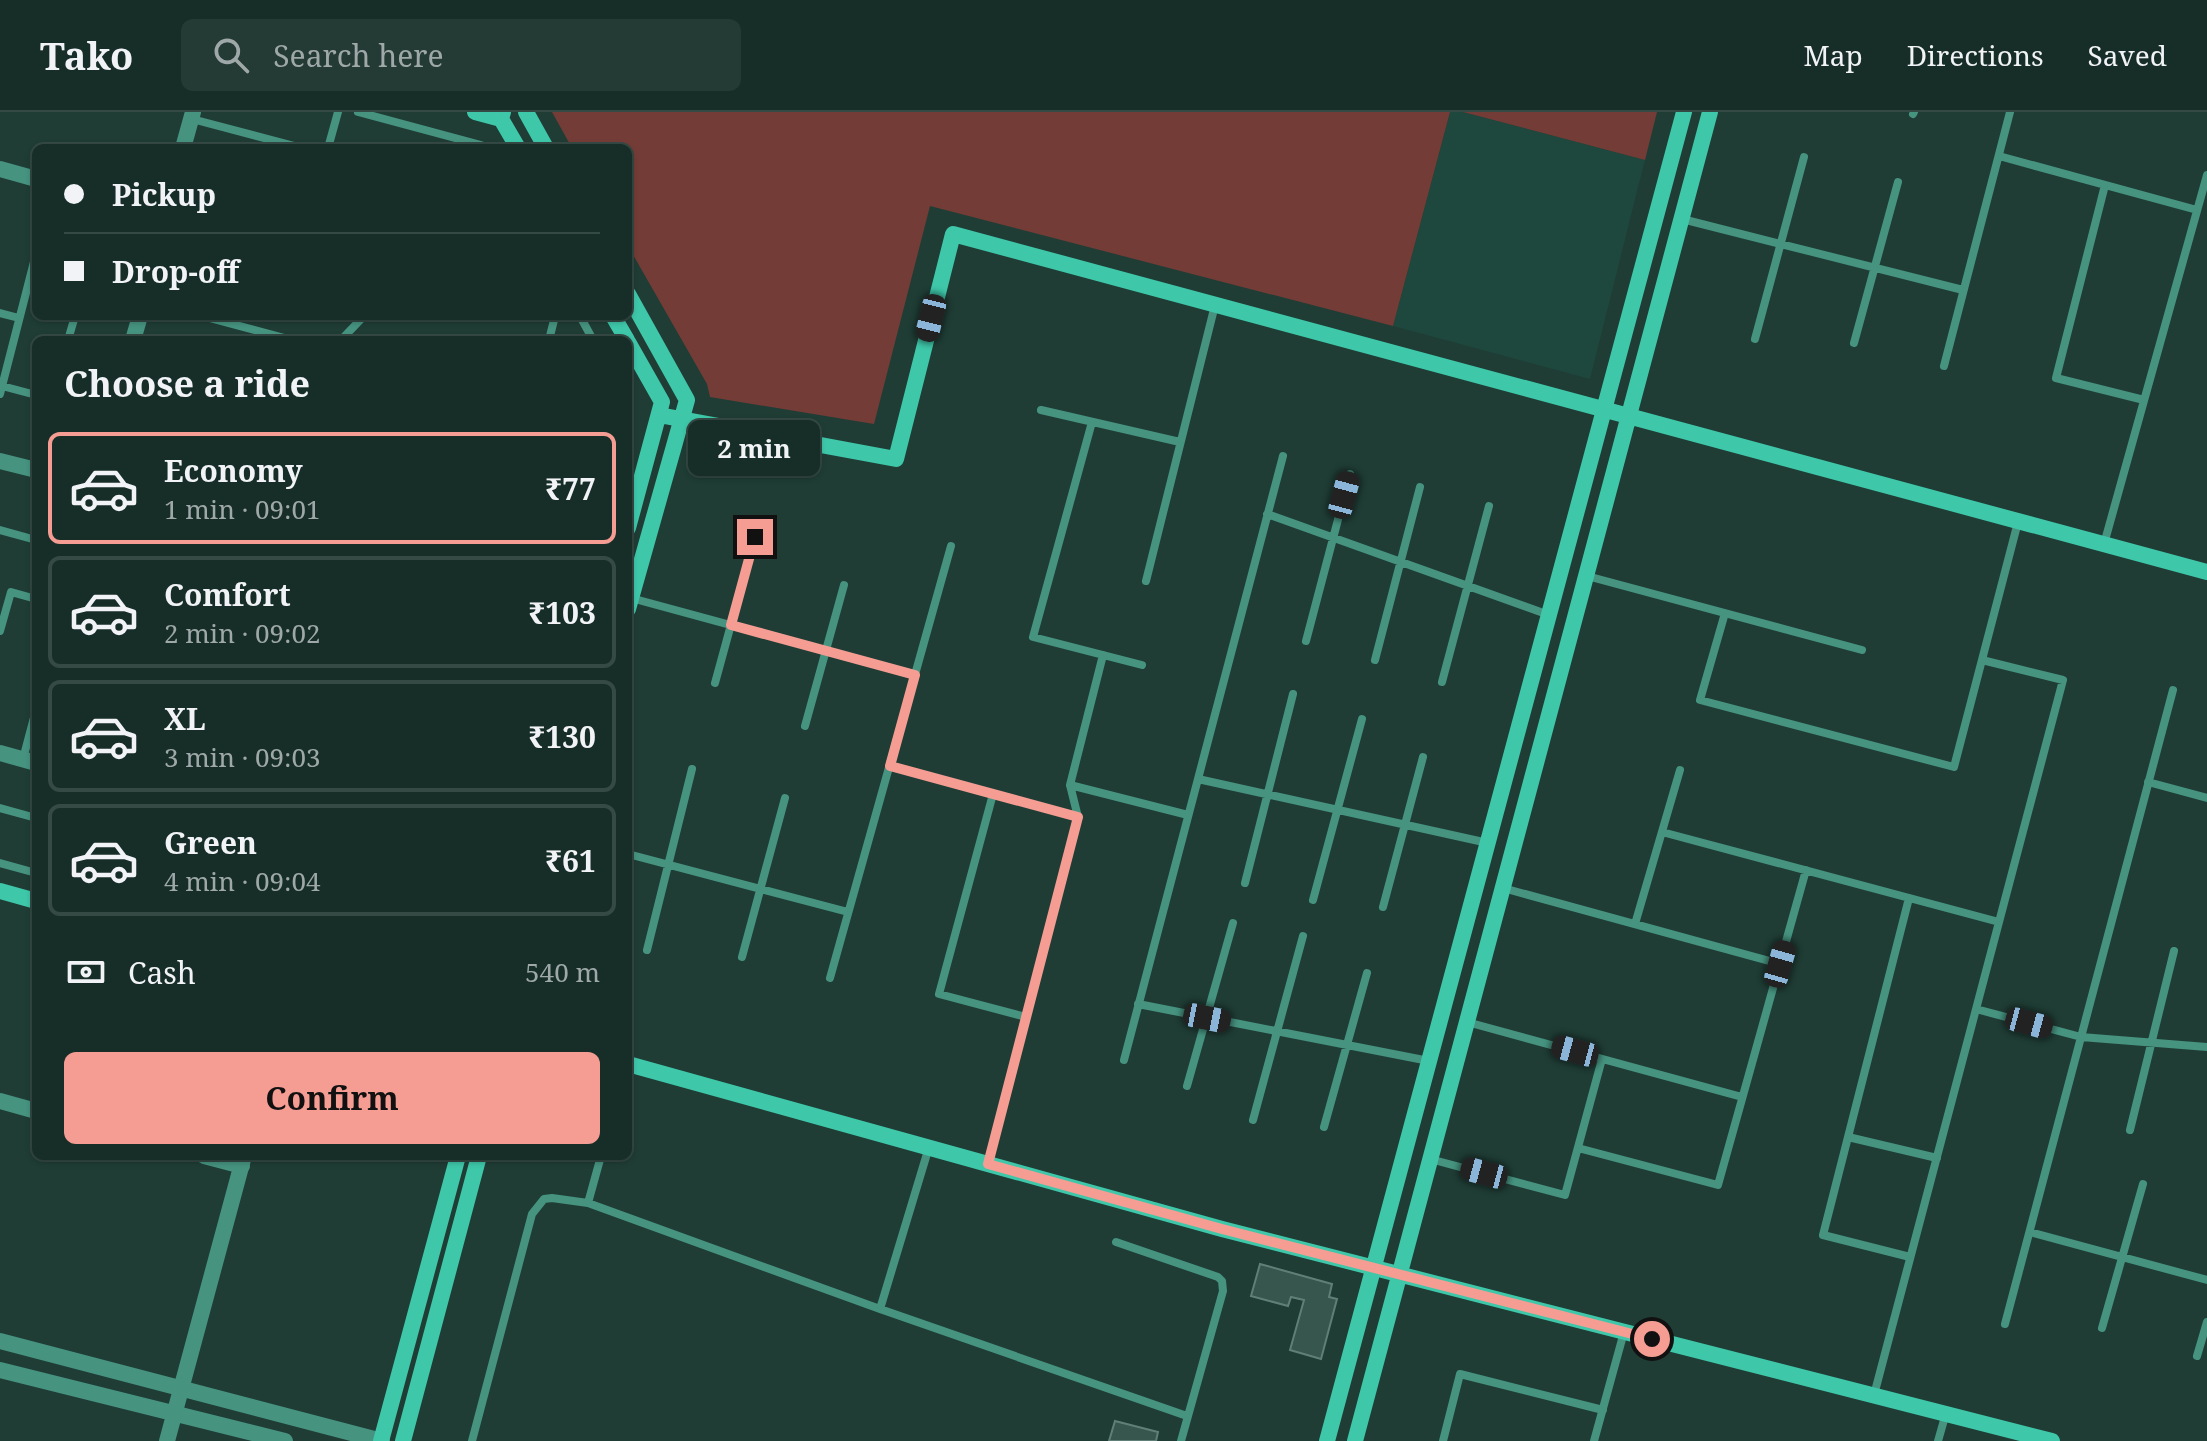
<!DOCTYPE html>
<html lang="en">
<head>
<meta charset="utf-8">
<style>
  body { margin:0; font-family:"Noto Serif",serif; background:#243a34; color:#f1f3f6; height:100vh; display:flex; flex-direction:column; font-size:30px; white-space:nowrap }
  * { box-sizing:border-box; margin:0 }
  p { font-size:26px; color:#9ea8a8 }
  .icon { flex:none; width:44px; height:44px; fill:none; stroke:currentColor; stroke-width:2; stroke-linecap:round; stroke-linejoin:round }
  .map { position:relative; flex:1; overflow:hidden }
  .side { position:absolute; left:32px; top:224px; width:600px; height:824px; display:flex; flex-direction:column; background:#172e28; border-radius:12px; box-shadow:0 2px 6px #0004,0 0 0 2px #364a45 }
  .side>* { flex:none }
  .hud { position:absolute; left:32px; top:32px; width:600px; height:176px; border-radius:12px; box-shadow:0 2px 6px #0004,0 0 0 2px #364a45; display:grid; align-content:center; height:176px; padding:0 32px; background:#172e28 }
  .end { position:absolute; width:36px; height:36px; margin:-18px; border:10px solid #f59c93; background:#111; box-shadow:0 0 0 4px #111 }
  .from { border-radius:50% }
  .bubble { position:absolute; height:56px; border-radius:12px; background:#172e28; box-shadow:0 2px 6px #0004,0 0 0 2px #364a45; font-size:26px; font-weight:700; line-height:56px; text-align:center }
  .car { position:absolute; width:24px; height:48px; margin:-24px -12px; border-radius:10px; box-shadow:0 0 6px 2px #0007; background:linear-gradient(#222 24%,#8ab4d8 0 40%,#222 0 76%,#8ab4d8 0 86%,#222 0) }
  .hud b { display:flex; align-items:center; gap:28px; height:76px; font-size:30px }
  .hud b+b { border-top:2px solid #364a45 }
  .hud i { width:20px; height:20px; background:#f1f3f6 }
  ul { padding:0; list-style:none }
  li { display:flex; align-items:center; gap:24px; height:112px; margin:0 16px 12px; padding:0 16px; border:4px solid #364a45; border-radius:12px }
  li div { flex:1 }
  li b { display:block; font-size:30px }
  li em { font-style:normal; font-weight:700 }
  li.active { border-color:#f59c93 }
  li>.icon { width:72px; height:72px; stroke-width:1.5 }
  h2 { padding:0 32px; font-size:36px; line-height:96px }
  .pay { display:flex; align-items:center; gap:20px; height:88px; padding:0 32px; font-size:30px }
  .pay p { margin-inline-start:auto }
  .button { display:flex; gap:16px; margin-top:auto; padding:16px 32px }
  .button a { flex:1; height:92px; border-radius:12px; background:#f59c93; color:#111; font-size:32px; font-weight:700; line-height:92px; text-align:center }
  header { display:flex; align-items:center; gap:48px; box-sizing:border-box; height:112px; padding:0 40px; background:#172e28; border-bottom:2px solid #364a45 }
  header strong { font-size:38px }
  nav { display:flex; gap:44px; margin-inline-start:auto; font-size:28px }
  .search { width:560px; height:72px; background:#243a34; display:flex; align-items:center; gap:20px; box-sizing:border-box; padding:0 28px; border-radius:12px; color:#9ea8a8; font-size:30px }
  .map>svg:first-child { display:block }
</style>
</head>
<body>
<header>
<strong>Tako</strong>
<div class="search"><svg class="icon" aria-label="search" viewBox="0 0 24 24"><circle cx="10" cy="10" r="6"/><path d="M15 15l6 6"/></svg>Search here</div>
<nav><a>Map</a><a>Directions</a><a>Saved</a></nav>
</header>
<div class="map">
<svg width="2207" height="1329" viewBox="0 0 2207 1329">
  <rect width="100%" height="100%" fill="#1f3d35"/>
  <path fill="#1e473d" d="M1450 0H1463L1645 48 1590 267 1393 214Z"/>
  <path fill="#743c37" d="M552 0H1450L1393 214 930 94 874 312 710 285 707 272 628 134V36H572Z
    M1463 0H1657L1645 48Z"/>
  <path fill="#37564d" stroke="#608077" stroke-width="2" d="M1260 1152 1332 1172 1329 1185 1337 1187 1321 1247 1290 1238 1304 1188 1291 1185 1288 1194 1251 1184Z
    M1115 1309 1158 1320 1156 1329H1109Z"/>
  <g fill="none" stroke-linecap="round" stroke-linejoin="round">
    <path stroke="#469380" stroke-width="8" d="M358 0 481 33 483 36
      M1913 2 1914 0
      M192 7 302 36
      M328 36 338 0
      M1999 44 2197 98
      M2105 73 2056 266 2144 288
      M1682 107 1963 178
      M0 201 19 206
      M202 204 292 228
      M580 204 593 228
      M1755 227 1804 45
      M68 228 75 204
      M341 228 364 204
      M549 228 555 204
      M1854 231 1898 70
      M1944 254 2010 0
      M2 274 36 283
      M0 282 36 142
      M628 290V293
      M1041 298 1180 330
      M1092 310 1033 525 1142 553
      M1267 402 1549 503
      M0 418 36 428
      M2104 432 2207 63
      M1587 464 1862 538
      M1146 469 1215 193
      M631 486 915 563
      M1725 501 1700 588 1954 655 2018 410
      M0 519 11 480 36 487
      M1306 529 1350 362
      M1375 548 1420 375
      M1442 570 1489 394
      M715 571 755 425
      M805 614 844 473
      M23 647 36 598
      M890 654 1078 705
      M1198 667 1488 731
      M2148 670 2207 686
      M1070 673 1188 703
      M993 682 939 882 1026 905
      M0 696 36 706
      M1662 720 1999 810
      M628 742 848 800
      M0 751 36 761
      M1245 771 1293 582
      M1503 776 1780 852
      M1909 786 1823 1123 1910 1145
      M1313 788 1362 607
      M1383 795 1423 645
      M1635 812 1680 658
      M647 838 692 657
      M742 845 785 686
      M830 866 951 434
      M1138 892 1429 949
      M1976 897 2081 925 2207 935
      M1467 910 1742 985
      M1124 948 1283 344
      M1187 974 1233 811
      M1253 1008 1303 824
      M1324 1015 1367 861
      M2130 1018 2174 839
      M1848 1025 1937 1046
      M1578 1036 1718 1073 1806 758
      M1430 1047 1565 1083 1602 947
      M988 1052 1078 705 1070 673 1103 543
      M588 1091 601 1044
      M2030 1120 2207 1168
      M1116 1130 1218 1165 1222 1169 1223 1179 1181 1329
      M880 1197 929 1035
      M2005 1212 2173 578
      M2102 1216 2143 1072
      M2197 1244 2207 1210
      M1874 1283 2063 568 1982 548
      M472 1329 532 1102 544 1087 552 1086 588 1091 880 1197 1187 1304
      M1443 1329 1460 1262 1603 1298
      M1594 1329 1624 1220
      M1938 1329 1946 1301"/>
    <path stroke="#469380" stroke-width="16" d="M183 36 193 0
      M0 57 36 67
      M133 228 140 204
      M0 349 36 358
      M0 641 36 651
      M0 989 36 999
      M204 1044 242 1054
      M0 1229 382 1329
      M0 1258 285 1329
      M167 1329 244 1044"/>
    <path stroke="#3ec7a9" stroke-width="16" d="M475 0 501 7
      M503 0 501 7 518 36
      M526 0 546 36
      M628 182 687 288 628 497
      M613 204 627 228
      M628 230 662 290 628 416
      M659 303 896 347 953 122 2207 460
      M0 779 36 789
      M628 952 1222 1117 2052 1329
      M381 1329 458 1044
      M403 1329 479 1044
      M1327 1329 1684 0
      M1355 1329 1710 0"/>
  </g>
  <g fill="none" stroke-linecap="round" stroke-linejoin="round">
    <path stroke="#f59c93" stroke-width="10" d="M755 425 731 513 915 563 890 654 1078 705 988 1052 1222 1117 1652 1227"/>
  </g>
</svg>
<i class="end from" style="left:1652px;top:1227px"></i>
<i class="end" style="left:755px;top:425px"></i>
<div class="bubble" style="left:688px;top:308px;width:132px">2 min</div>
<i class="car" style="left:931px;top:206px;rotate:194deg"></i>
<i class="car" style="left:1344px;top:383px;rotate:15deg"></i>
<i class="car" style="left:1780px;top:852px;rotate:16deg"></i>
<i class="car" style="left:1207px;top:906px;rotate:101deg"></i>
<i class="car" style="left:2029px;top:911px;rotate:105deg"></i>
<i class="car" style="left:1575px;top:939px;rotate:285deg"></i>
<i class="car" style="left:1484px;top:1061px;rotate:285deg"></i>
<div class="hud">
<b><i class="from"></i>Pickup</b>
<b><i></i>Drop-off</b>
</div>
<section class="side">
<h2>Choose a ride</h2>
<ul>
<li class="active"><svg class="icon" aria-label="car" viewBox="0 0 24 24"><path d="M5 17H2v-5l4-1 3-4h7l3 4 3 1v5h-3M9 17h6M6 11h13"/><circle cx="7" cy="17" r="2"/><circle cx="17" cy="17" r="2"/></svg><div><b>Economy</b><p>1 min · 09:01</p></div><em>₹77</em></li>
<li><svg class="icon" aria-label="car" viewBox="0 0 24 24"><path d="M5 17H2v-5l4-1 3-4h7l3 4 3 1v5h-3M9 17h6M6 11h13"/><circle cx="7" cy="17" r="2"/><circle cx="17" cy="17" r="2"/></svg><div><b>Comfort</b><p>2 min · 09:02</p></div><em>₹103</em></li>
<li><svg class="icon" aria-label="car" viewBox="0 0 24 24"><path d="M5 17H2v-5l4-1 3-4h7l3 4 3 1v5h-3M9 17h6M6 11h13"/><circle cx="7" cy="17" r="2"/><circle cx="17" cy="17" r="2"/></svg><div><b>XL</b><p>3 min · 09:03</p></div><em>₹130</em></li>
<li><svg class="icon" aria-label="car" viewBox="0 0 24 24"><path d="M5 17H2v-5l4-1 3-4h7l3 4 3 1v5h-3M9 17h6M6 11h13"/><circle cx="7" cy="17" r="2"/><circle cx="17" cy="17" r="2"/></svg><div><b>Green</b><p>4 min · 09:04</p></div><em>₹61</em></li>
</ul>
<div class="pay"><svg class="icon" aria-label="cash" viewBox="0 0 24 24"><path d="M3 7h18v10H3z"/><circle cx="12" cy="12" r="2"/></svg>Cash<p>540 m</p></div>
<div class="button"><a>Confirm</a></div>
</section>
</div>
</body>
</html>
